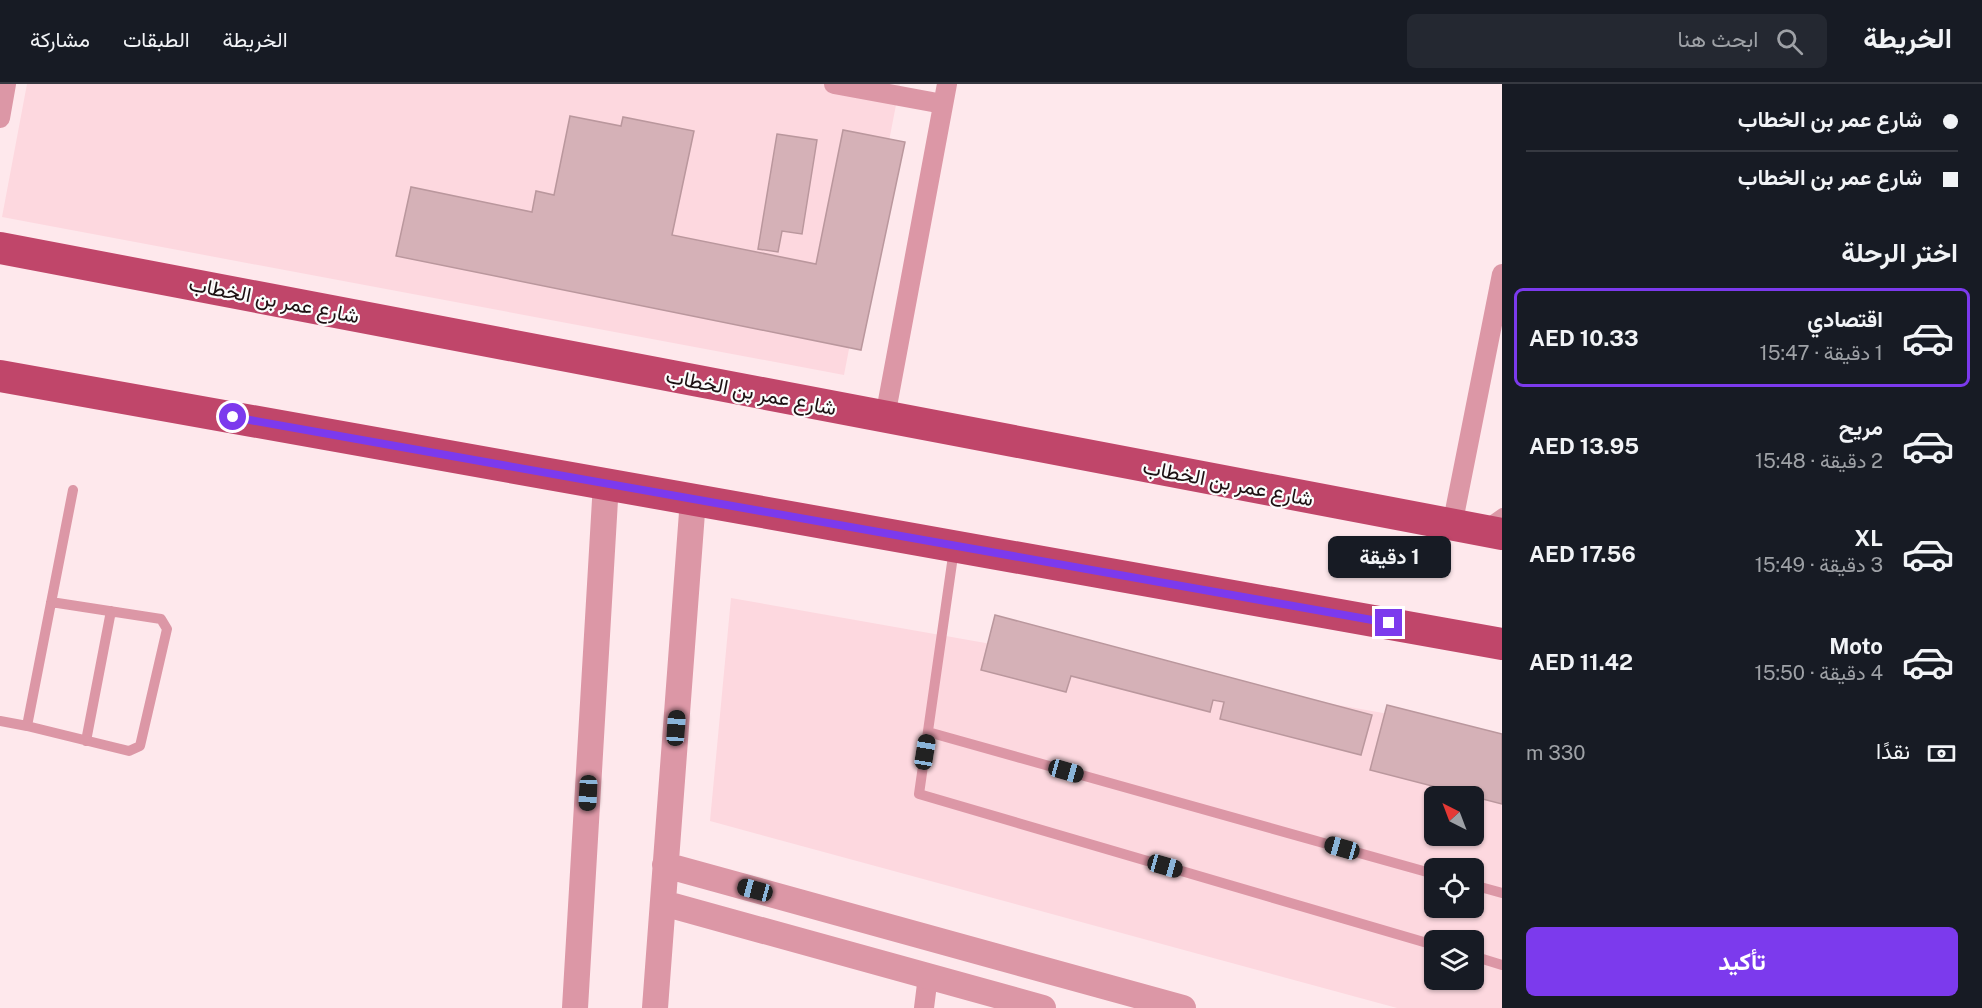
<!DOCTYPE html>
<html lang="ar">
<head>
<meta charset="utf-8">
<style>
  body { margin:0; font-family:"Public Sans",Vazirmatn,sans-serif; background:#242831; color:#f1f3f6; direction:rtl; height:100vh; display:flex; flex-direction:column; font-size:22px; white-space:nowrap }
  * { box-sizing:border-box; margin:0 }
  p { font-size:20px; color:#9ea1a6 }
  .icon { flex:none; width:33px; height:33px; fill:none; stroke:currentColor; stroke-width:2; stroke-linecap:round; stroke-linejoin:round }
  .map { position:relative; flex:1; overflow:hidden; direction:ltr }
  .drawer { display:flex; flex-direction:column; background:#171b24; width:480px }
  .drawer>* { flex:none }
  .guide { display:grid; align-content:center; height:132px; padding:0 24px; background:#171b24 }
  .needle { width:39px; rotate:318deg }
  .fabs { position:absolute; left:1424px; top:702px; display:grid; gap:12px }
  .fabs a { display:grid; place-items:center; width:60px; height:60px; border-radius:9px; background:#171b24; box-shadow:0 2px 4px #0004; font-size:30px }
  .end { position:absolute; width:27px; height:27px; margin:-14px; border:8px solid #7c3aed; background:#fff; box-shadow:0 0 0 3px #fff }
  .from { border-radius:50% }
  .bubble { position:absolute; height:42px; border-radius:9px; background:#171b24; box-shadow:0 2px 4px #0004; font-size:20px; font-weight:700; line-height:42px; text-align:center; direction:rtl }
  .car { position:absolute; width:18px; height:36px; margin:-18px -9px; border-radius:8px; box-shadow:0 0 4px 2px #0007; background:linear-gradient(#222 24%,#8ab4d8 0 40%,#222 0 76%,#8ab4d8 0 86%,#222 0) }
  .guide b { display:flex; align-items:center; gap:21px; height:57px; font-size:22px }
  .guide b+b { border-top:2px solid #363941 }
  .guide i { width:15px; height:15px; background:#f1f3f6 }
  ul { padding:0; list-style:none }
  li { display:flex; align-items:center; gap:18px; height:99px; margin:0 12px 9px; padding:0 12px; border:3px solid transparent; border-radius:9px }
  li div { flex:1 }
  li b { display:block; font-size:22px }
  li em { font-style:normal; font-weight:700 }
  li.on { border-color:#7c3aed }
  li>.icon { width:54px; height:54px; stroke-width:1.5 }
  h2 { padding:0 24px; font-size:27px; line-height:72px }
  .pay { display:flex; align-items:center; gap:15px; height:66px; padding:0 24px; font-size:22px }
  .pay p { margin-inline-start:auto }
  .cta { display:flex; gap:12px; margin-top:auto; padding:12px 24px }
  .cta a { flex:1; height:69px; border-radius:9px; background:#7c3aed; color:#fff; font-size:24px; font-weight:700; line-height:69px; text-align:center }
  header { display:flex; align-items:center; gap:36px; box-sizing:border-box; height:84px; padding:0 30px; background:#171b24; border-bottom:2px solid #363941 }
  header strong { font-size:28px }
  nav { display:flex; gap:33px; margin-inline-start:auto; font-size:21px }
  .search { width:420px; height:54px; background:#242831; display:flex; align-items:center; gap:15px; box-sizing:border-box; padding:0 21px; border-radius:9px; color:#9ea1a6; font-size:22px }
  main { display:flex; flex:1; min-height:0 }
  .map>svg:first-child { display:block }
</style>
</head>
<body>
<header>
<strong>الخريطة</strong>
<div class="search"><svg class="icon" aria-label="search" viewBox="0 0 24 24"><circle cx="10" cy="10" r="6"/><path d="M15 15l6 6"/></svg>ابحث هنا</div>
<nav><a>الخريطة</a><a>الطبقات</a><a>مشاركة</a></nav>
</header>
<main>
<section class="drawer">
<div class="guide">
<b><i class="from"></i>شارع عمر بن الخطاب</b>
<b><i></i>شارع عمر بن الخطاب</b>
</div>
<h2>اختر الرحلة</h2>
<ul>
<li class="on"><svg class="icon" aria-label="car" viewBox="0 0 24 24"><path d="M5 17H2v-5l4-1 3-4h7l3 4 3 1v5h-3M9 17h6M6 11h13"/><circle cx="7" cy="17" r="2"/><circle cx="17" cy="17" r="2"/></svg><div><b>اقتصادي</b><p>1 دقيقة · 15:47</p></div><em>AED 10.33</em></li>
<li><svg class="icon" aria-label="car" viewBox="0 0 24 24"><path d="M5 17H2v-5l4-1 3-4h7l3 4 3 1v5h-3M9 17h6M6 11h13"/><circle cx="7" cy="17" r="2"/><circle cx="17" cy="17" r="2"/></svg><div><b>مريح</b><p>2 دقيقة · 15:48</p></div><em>AED 13.95</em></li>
<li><svg class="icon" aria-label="car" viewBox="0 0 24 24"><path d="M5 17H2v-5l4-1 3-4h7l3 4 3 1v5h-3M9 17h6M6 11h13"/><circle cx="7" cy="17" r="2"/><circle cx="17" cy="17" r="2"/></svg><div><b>XL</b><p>3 دقيقة · 15:49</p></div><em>AED 17.56</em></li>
<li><svg class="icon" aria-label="car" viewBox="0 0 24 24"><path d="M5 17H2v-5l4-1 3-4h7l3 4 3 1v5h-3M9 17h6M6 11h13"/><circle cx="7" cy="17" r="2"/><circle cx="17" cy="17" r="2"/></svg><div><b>Moto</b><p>4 دقيقة · 15:50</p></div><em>AED 11.42</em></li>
</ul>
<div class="pay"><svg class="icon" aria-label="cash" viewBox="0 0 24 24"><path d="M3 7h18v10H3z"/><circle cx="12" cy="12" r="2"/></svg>نقدًا<p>330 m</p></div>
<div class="cta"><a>تأكيد</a></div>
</section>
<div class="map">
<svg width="1502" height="924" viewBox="0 0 1502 924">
  <rect width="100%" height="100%" fill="#fee8ec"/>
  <path fill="#fdd8df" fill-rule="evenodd" d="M27 0H900L844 291 2 133Z
    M731 514 1502 650V924H1397L710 737ZM1434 712H1473V752H1434ZM1434 784H1473V824H1434ZM1434 856H1473V896H1434Z"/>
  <path fill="#d5b1b7" stroke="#ba979d" stroke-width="1.5" d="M570 32 621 42 623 33 694 47 672 151 816 180 843 46 905 58 861 266 396 172 411 103 532 128 536 107 554 111Z
    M777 50 817 56 802 150 782 147 778 168 758 165Z
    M995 531 1372 631 1361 671 1220 635 1224 618 1213 616 1210 628 1071 592 1066 608 981 586Z
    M1387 621 1502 650V720L1370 686Z"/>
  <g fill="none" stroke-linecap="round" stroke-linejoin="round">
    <path stroke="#dc97a6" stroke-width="10" d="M1485 441 1502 429
      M954 465 919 710 1434 861
      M0 637 27 642 73 406
      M27 642 129 667 140 662 167 545 161 535 51 518
      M928 648 1434 790
      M86 657 111 527
      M1473 801 1502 809
      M1473 872 1502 881"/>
    <path stroke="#dc97a6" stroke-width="20" d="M834 0 943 20
      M0 34 6 0
      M885 333 947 0
      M1452 442 1502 190
      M924 924 928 892"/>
    <path stroke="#dc97a6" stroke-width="26" d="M665 781 1183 924
      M663 819 1043 924
      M575 924 606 399
      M655 924 693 415"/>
    <path stroke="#c0466a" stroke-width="32" d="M0 164 1502 450
      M0 292 1502 560"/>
  </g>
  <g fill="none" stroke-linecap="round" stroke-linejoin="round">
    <path stroke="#7c3aed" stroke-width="8" d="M233 333 1389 539"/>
  </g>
  <g text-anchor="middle" stroke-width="4.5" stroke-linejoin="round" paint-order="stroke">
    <g font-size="21" fill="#1c1012" stroke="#fbfbfb">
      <text transform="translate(274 216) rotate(11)" y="7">شارع عمر بن الخطاب</text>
      <text transform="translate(751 308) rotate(11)" y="7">شارع عمر بن الخطاب</text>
      <text transform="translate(1228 399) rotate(11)" y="7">شارع عمر بن الخطاب</text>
    </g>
  </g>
</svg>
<div class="fabs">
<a><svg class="needle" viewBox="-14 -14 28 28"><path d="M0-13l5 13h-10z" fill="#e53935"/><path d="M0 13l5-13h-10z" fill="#9ea1a6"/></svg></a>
<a><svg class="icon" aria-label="locate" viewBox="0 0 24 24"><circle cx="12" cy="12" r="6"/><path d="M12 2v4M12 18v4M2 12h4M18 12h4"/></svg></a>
<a><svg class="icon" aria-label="layers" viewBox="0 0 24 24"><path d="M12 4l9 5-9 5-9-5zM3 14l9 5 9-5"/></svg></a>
</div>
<i class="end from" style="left:233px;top:333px"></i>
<i class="end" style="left:1389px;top:539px"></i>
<div class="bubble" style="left:1328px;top:452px;width:123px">1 دقيقة</div>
<i class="car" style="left:676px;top:644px;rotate:4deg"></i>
<i class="car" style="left:925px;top:668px;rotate:9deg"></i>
<i class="car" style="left:1066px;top:687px;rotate:106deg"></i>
<i class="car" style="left:588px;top:709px;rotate:183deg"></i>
<i class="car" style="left:1342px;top:764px;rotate:286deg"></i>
<i class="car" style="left:1165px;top:782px;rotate:106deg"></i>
<i class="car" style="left:755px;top:806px;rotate:285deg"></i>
</div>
</main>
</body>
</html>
